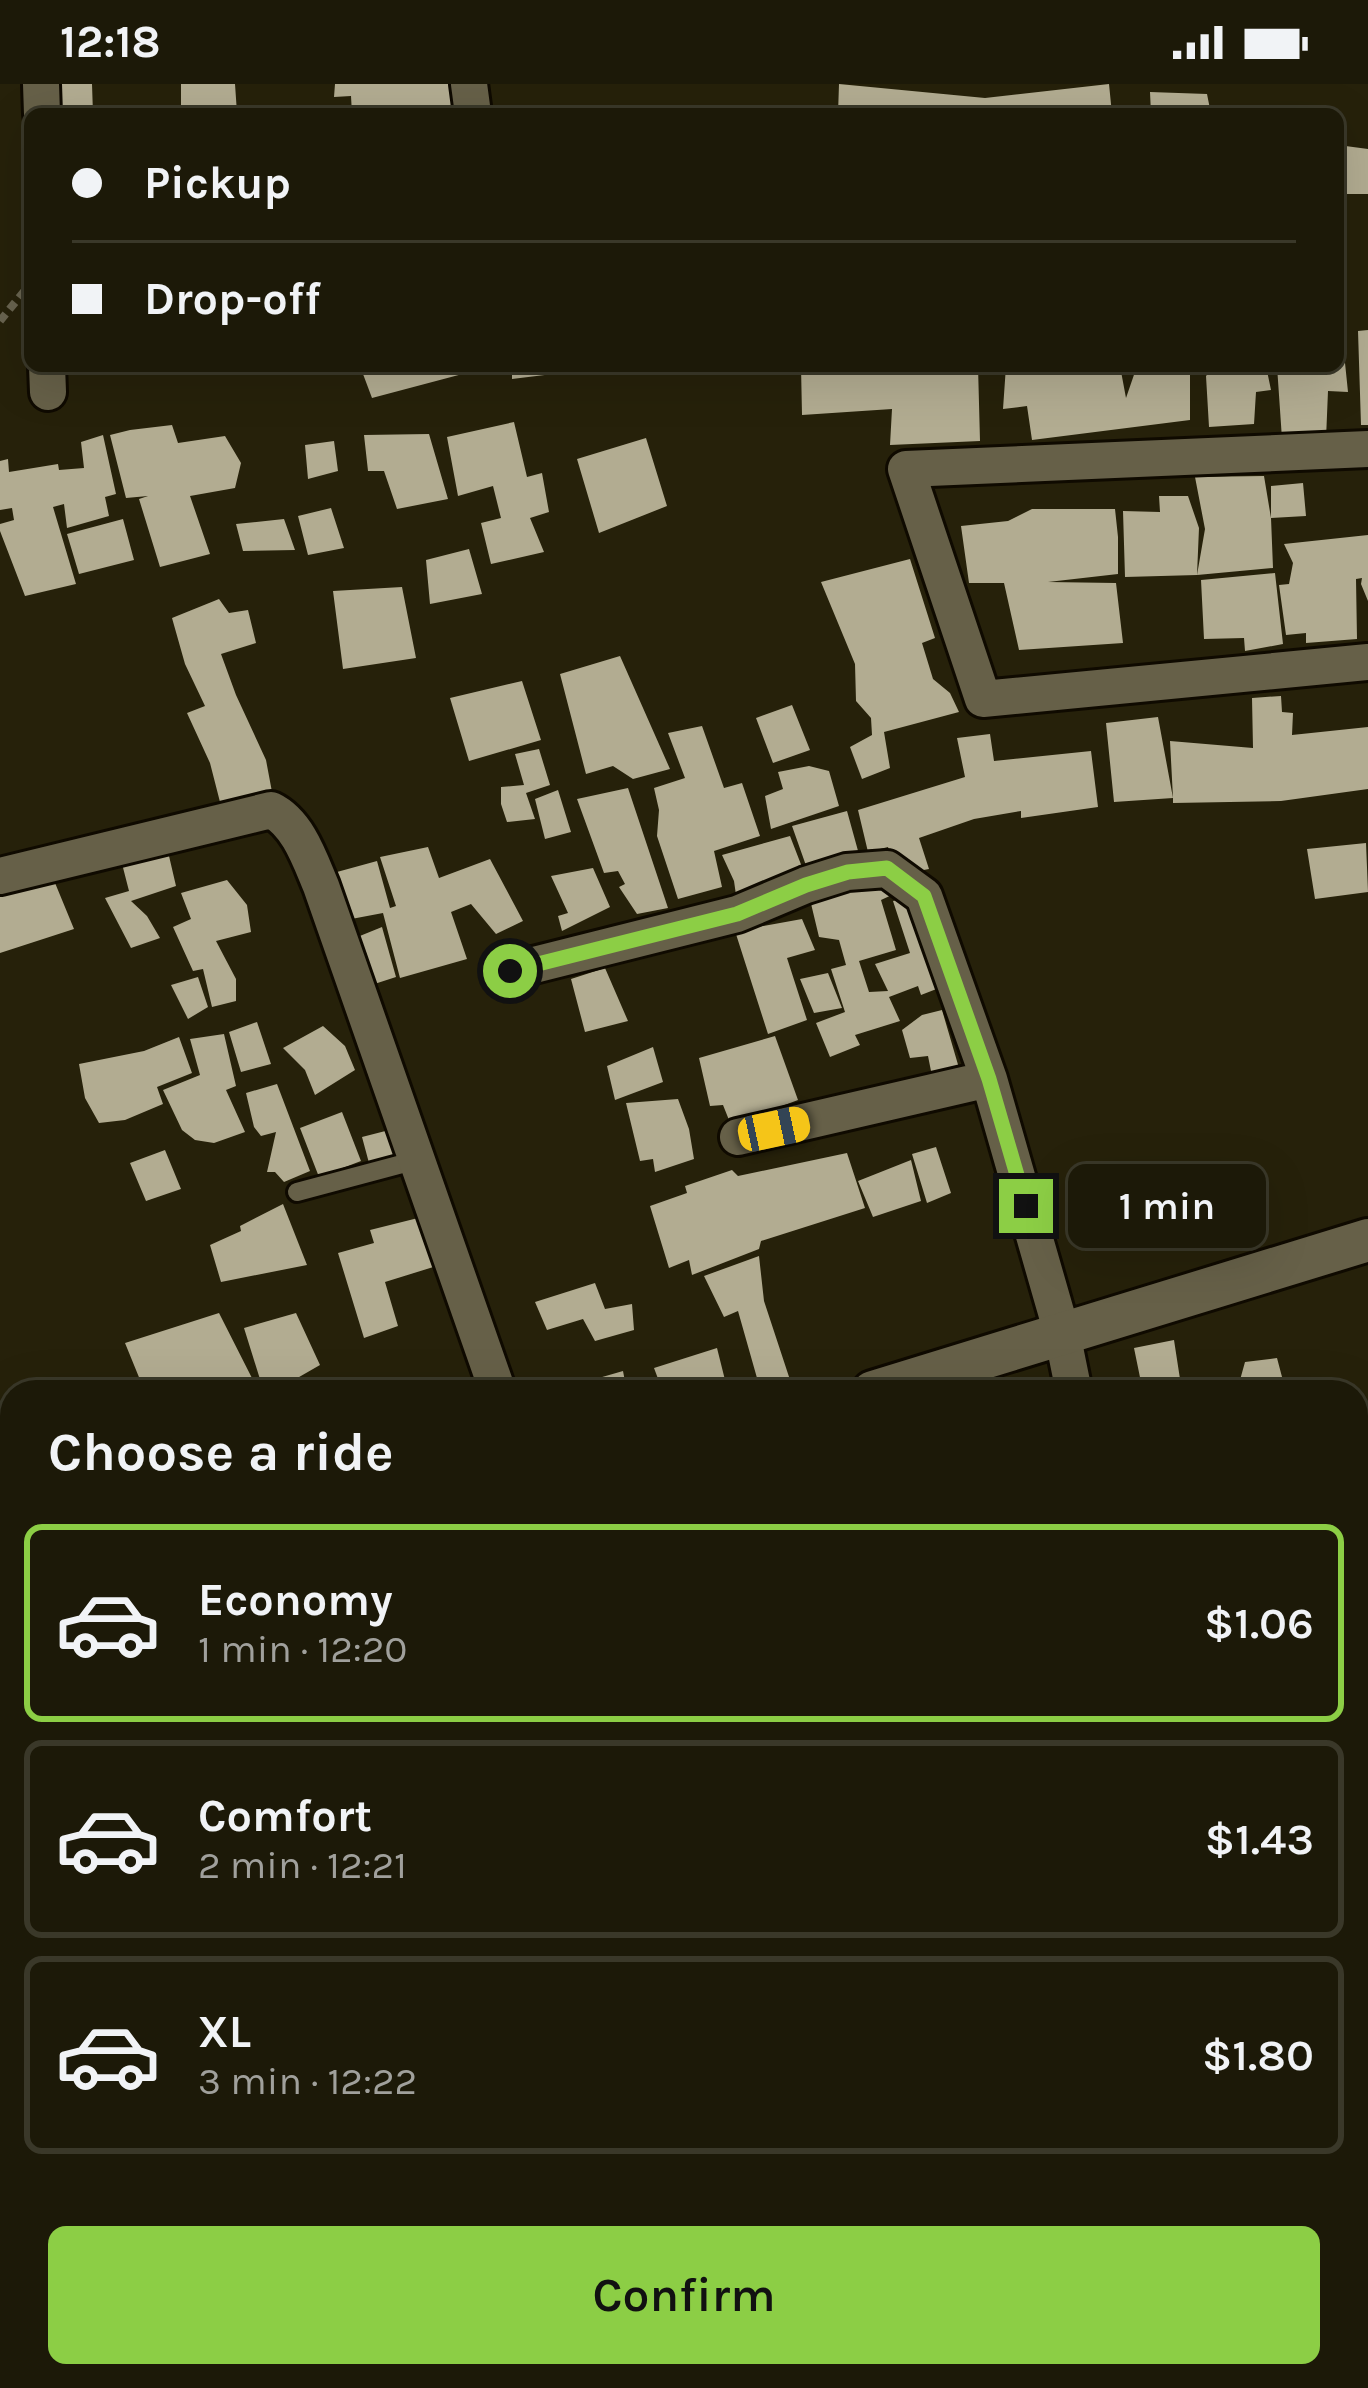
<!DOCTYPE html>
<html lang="en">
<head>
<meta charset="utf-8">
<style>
  body { margin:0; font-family:Karla,sans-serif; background:#292616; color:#f1f3f6; height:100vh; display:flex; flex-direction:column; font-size:45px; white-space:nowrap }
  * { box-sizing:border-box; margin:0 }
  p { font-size:39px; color:#a0a09c }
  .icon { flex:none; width:66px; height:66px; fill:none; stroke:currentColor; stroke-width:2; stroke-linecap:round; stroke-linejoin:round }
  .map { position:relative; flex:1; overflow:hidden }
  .side { position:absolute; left:0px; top:1296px; width:1368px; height:1008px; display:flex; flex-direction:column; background:#1c1908; border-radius:36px 36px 0 0; box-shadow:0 12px 48px #0002,0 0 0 3px #3a3829 }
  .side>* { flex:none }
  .banner { position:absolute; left:24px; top:24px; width:1320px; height:264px; border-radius:18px; box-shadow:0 12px 48px #0002,0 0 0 3px #3a3829; display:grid; align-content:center; height:264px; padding:0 48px; background:#1c1908 }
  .end { position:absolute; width:54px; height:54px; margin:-27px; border:15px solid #8cce45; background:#111; box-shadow:0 0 0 6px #111 }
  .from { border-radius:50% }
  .bubble { position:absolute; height:84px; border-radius:18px; background:#1c1908; box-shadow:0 12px 48px #0002,0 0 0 3px #3a3829; font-size:39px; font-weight:600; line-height:84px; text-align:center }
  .car { position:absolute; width:36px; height:72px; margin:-36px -18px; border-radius:15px; box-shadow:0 0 9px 3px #0007; background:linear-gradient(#f5c518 24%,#345 0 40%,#f5c518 0 76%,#345 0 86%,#f5c518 0) }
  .banner b { display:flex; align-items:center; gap:42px; height:114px; font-size:45px }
  .banner b+b { border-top:3px solid #3a3829 }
  .banner i { width:30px; height:30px; background:#f1f3f6 }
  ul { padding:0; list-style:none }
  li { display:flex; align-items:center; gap:36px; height:198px; margin:0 24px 18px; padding:0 24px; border:6px solid #3a3829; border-radius:18px }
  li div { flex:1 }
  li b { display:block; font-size:45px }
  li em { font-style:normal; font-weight:600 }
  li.current { border-color:#8cce45 }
  li>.icon { width:108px; height:108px; stroke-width:1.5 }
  h2 { padding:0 48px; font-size:54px; line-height:144px }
  .button { display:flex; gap:24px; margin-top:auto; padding:24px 48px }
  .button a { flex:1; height:138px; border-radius:18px; background:#8cce45; color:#111; font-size:48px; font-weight:600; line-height:138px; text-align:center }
  .status { display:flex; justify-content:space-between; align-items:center; height:84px; padding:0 60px; background:#1c1908; direction:ltr }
  .status svg { height:33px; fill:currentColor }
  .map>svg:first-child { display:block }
</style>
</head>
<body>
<div class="status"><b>12:18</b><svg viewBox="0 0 49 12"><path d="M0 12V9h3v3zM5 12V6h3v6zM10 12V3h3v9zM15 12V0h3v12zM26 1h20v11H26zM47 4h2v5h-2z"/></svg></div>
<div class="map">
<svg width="1368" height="2304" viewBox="0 0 1368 2304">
  <rect width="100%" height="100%" fill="#26210a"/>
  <path fill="#b2ac91" d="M50 0H92L93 30H51Z
    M181 0H235L237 29 181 27Z
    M335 0H467V3L450 5 453 30H352L351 12 334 13Z
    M839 0 985 14 1109 0 1112 30H838Z
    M1150 8 1207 10 1211 30H1151Z
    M1338 61 1368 65V110H1338Z
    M1338 240H1341L1348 308 1328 307 1326 355H1282L1277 282H1338Z
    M1368 246V341H1361L1358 247Z
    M360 282H467L470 288 372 314Z
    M512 282H561V289L512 295Z
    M801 282H978L980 357 890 361 892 325 802 331Z
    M1006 282H1120L1126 314 1137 282H1190V336L1032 356 1027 322 1003 325Z
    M1215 282H1266L1271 306 1256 308 1254 340 1209 343 1206 292Z
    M514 338 527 393 542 389 549 428 530 434 544 468 491 480 481 439 501 434 493 402 458 412 447 353Z
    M172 341 178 359 225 352 241 379 235 404 190 412 210 470 160 483 139 415 148 412 126 414 110 351 130 346Z
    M429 350 448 415 397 425 384 387H368L364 351Z
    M103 351 116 410 105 413 109 432 67 444 64 420 53 423 76 500 25 512 0 447V440L14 436 12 424 0 426V377L8 375 9 388 58 380 59 386 84 384 81 358Z
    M646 354 667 422 599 449 577 375Z
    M334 357 338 387 308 395 305 361Z
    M1264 392 1271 434 1273 484 1197 491 1125 493 1123 427 1160 428 1159 412H1188L1199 444 1197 491 1205 445 1195 393Z
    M1303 399 1306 432 1271 434V402Z
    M331 424 344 464 308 471 298 432Z
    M1032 425H1115L1118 453V490L1048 498 1116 499 1123 559 1019 566 1004 499H969L961 442 1008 437Z
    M123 435 134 476 79 490 67 450Z
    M284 435 295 466 243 467 236 440Z
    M1368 451V517L1361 500 1362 494 1356 495 1357 555 1306 559V549L1286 551 1279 501 1289 500 1293 479 1284 460Z
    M469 465 482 510 430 520 426 476Z
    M910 475 935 554 922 559 933 595 950 609 959 628 884 648 890 684 862 695 850 663 872 651 871 634 856 617 855 580 821 498Z
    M1275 489 1283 560 1245 567 1244 554 1204 555 1201 496Z
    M402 503 416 574 343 585 333 507Z
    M219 515 229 529 248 526 256 559 221 570 236 611 266 676 272 708 220 718 210 679 187 629 205 622 185 580 172 534Z
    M620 572 670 685 633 695 613 682 586 690 560 590Z
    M522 597 541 656 469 677 450 614Z
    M1281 612 1282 628 1293 629 1292 651 1368 643V705L1281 717 1173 719V714L1114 718 1106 639 1158 633 1173 714 1170 657 1253 664 1252 614Z
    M792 621 810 666 773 679 756 634Z
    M702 642 724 704 742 699 760 752 714 767 722 803 678 815 657 752 659 726 654 704 685 694 668 649Z
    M990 650 994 677 1091 667 1098 723 1021 734V727L974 735 919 754 929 785 897 791 888 763 868 768 858 726 965 693 957 654Z
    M539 665 550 701 526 709 535 735 507 738 501 720V703L524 701 515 670Z
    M809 682 829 687 839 722 771 745 765 712 783 705 778 688Z
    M628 704 668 824 637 830 619 803 625 800 618 787 604 789 577 715Z
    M558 706 571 748 545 755 535 715Z
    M847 727 860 774 809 790 792 742Z
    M790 752 807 796 738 825 734 797 722 771Z
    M166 759 176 802 131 817 147 832 160 854 131 864 105 814 129 807 119 768Z
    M1366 759 1368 808 1315 815 1307 765Z
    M428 763 439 794 490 775 523 837 496 850 471 820 451 828 467 875 400 894 383 829 346 836 326 791 377 777 390 824 396 822 380 773Z
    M593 784 610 823 562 847 558 832 568 829 551 792Z
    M889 791 894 810 881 816 896 866 859 877 869 908 888 907 875 880 910 869 893 817 920 810 952 899 921 911 918 902 889 913 900 937 855 951 860 961 830 973 816 939 845 928 831 885 846 881 839 856 819 853 807 803Z
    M53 794 74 845 0 869V798Z
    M227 796 247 821 251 848 216 857 236 895V917L212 923 203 885 193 887 173 843 191 835 181 809Z
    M802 835 815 866 787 874 807 936 768 950 735 847Z
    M382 843 396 893 362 904 345 858Z
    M605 884 628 937 585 948 571 895Z
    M828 889 842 924 814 929 800 895Z
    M198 893 208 923 188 935 171 901Z
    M942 926 959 984 932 992 928 972 910 974 902 946 922 931Z
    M257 938 271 980 241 988 229 948Z
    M323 942 345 962 355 986 315 1011 305 986 283 964Z
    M224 950 236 1002 226 1006 245 1048 214 1059 195 1056 182 1046 163 1006 200 991 190 955Z
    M775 952 798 1016 731 1041 723 1021 710 1022 699 974Z
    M179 953 192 989 157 1003 163 1020 125 1036 99 1039 85 1014 79 980 144 967Z
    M653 963 663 998 615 1016 607 982Z
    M277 1000 310 1087 284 1098 275 1088H267L276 1048 261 1052 254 1043 246 1009Z
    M678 1015 689 1045 694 1075 655 1088 653 1075 640 1077 626 1019Z
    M342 1028 361 1077 319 1093 300 1044Z
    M401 1043 408 1069 369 1079 362 1053Z
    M936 1063 951 1109 927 1119 912 1070Z
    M165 1066 181 1105 146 1117 130 1079Z
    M847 1069 865 1124 761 1157 759 1165 692 1191 689 1176 669 1184 650 1122 687 1109 685 1102 732 1086 738 1092Z
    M911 1076 921 1117 873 1133 858 1097Z
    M283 1120 307 1181 221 1198 210 1161 241 1147 240 1142Z
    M426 1132 443 1180 385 1198 398 1242 364 1254 338 1169 374 1159 370 1146Z
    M759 1172 764 1217 794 1308H749L746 1298 757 1294 738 1227 724 1233 704 1192Z
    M595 1199 605 1225 632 1220 634 1246 595 1257 583 1235 547 1246 535 1218Z
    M219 1229 259 1308H145L125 1259Z
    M296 1229 320 1281 273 1308H264L244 1244Z
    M1174 1256 1182 1308H1143L1134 1264Z
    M717 1264 728 1308H663L654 1284Z
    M1277 1274 1286 1308H1211V1304L1240 1296 1245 1278Z
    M623 1287 627 1308H580L578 1300Z
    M1368 1935V1979L1356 1981V1937Z
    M0 2240 12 2278V2286L0 2289Z
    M252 2292H286L288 2304H254Z
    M440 2292H511L513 2302 443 2304Z
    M987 2292H1046L1048 2304H991Z
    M1062 2292H1144V2294L1094 2304H1066Z"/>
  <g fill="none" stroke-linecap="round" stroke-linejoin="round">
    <defs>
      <path id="service" d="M297 1108 417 1076"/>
      <path id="minor" d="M41 0 42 30
        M469 0 473 30
        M47 282 48 308
        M1368 365 906 385 983 615 1368 578
        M0 792 271 726C298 739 310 776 321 802L498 1308
        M510 887 737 830 806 801 847 788 887 785 924 812 989 995 1062 1249 1074 1308
        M738 1053 989 995
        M0 1664 12 1709
        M0 1877 12 1873
        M1356 2156 1368 2119
        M743 2304 802 2292
        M1321 2304 1324 2292"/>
      <path id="tertiary" d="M873 1308 1368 1156
        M0 1588 12 1584"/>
    </defs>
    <use href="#service" stroke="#0f0a00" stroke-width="24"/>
    <use href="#minor" stroke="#0f0a00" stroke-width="42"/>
    <use href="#tertiary" stroke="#0f0a00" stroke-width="48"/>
    <path stroke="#68634f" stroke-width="8" stroke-dasharray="9 6" stroke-linecap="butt" d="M0 237 30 200"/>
    <use href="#service" stroke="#666048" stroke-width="18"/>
    <use href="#minor" stroke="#666048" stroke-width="36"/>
    <use href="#tertiary" stroke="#666048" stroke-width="42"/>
  </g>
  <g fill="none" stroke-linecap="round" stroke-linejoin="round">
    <path stroke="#8cce45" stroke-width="15" d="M510 887 737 830 806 801 848 788 887 784 924 812 989 995 1026 1122"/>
  </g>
</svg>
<i class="end from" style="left:510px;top:887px"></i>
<i class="end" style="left:1026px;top:1122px"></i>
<div class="bubble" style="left:1068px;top:1080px;width:198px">1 min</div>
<i class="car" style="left:774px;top:1045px;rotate:78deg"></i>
<div class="banner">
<b><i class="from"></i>Pickup</b>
<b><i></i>Drop-off</b>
</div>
<section class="side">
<h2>Choose a ride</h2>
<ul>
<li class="current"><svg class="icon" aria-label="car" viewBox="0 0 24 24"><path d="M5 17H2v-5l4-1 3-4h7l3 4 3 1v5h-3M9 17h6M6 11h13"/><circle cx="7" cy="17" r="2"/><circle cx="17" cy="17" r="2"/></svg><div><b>Economy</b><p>1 min · 12:20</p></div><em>$1.06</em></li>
<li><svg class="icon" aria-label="car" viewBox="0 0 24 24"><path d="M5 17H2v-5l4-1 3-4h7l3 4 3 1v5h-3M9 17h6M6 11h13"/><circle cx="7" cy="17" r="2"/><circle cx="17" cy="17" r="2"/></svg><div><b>Comfort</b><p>2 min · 12:21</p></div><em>$1.43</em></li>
<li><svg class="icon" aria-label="car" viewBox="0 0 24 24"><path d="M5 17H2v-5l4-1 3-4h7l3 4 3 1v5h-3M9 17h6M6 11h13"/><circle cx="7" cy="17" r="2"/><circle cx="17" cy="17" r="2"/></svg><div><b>XL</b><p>3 min · 12:22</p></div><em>$1.80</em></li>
</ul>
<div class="button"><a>Confirm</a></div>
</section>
</div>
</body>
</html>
